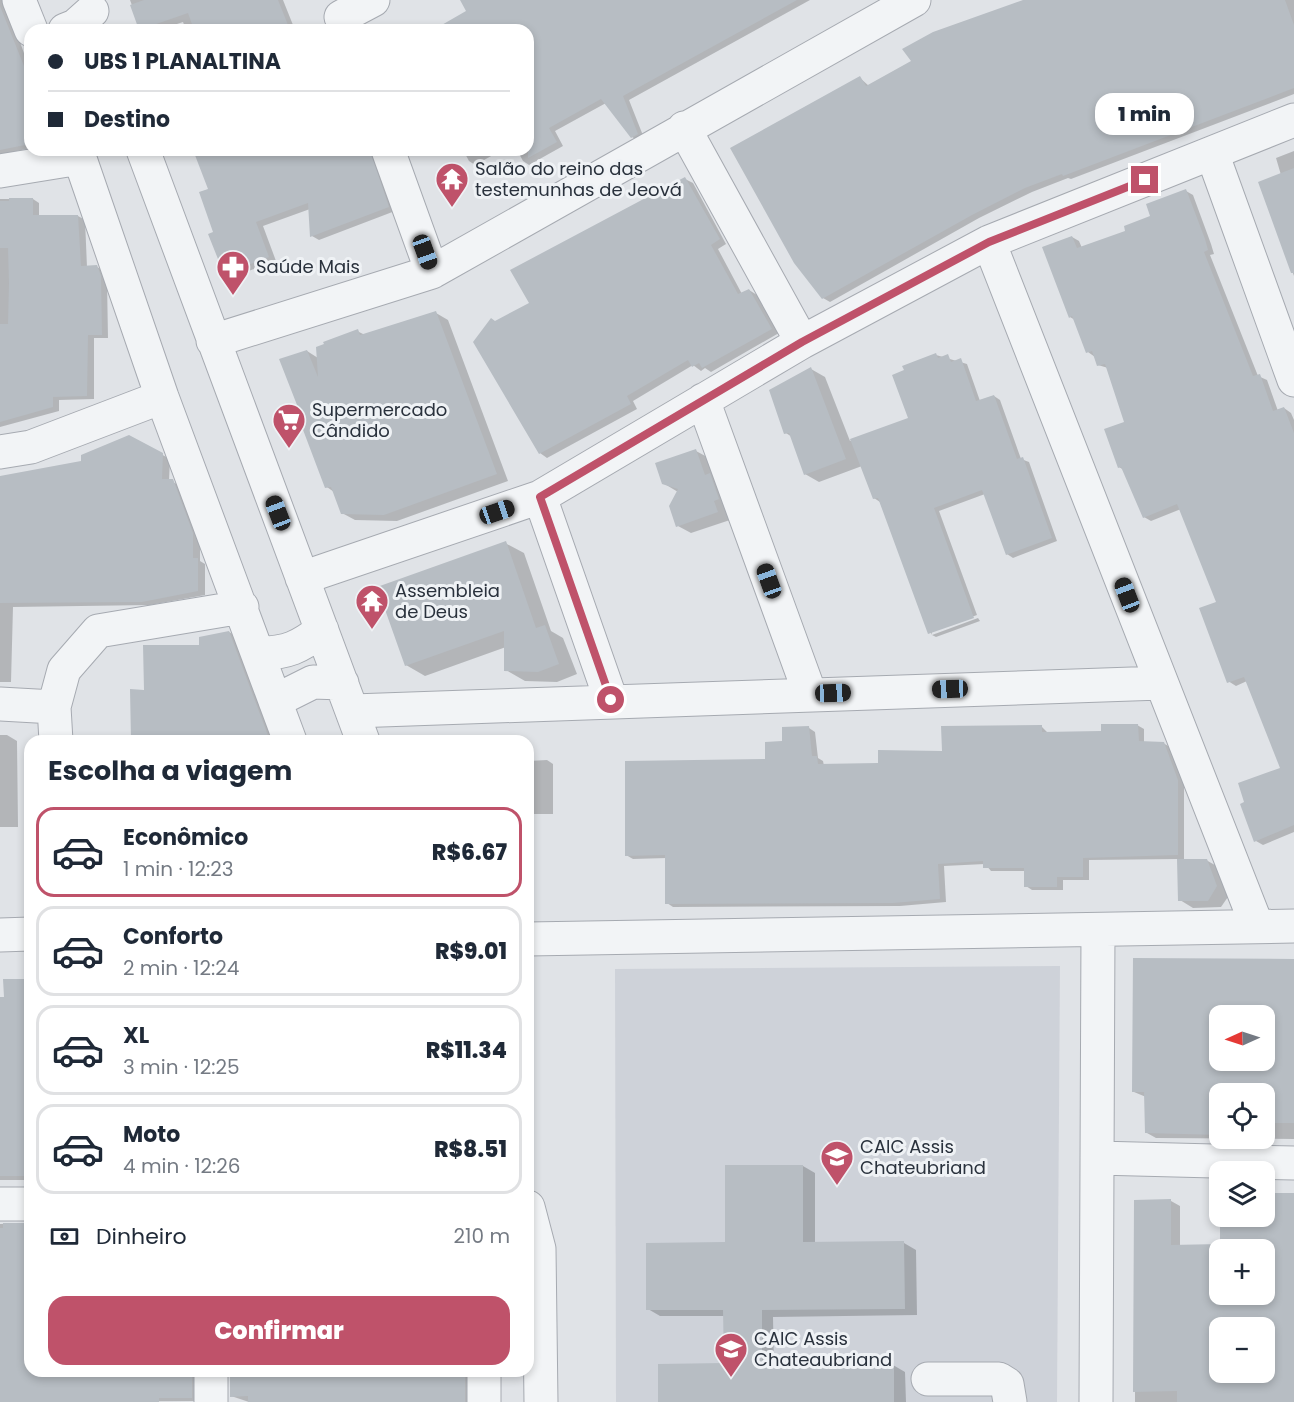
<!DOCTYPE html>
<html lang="pt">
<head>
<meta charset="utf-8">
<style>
  body { margin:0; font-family:Poppins,sans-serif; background:#f2f2f3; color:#1f2937; height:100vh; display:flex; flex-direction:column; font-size:22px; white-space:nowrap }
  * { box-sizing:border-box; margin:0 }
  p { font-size:20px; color:#747a83 }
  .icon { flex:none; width:33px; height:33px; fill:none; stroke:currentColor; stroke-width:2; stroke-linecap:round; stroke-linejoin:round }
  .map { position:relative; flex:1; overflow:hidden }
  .panel { position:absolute; left:24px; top:735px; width:510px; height:642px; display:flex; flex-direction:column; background:#fff; border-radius:18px; box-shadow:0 3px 9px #0003 }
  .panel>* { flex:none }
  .banner { position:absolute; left:24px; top:24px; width:510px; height:132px; border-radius:18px; box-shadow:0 3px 9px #0003; display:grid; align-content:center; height:132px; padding:0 24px; background:#fff }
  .needle { width:39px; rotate:267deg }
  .controls { position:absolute; left:1209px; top:1005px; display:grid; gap:12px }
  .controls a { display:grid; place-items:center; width:66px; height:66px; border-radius:12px; background:#fff; box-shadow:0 3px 9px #0003; font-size:30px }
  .end { position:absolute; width:27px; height:27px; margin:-14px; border:8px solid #bf526a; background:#fff; box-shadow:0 0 0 3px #fff }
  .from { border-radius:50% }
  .bubble { position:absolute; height:42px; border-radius:18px; background:#fff; box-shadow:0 3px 9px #0003; font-size:20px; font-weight:800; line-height:42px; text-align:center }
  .car { position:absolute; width:18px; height:36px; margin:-18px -9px; border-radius:8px; box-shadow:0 0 4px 2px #0007; background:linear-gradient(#222 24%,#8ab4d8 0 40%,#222 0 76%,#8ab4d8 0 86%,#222 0) }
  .banner b { display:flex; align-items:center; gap:21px; height:57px; font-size:22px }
  .banner b+b { border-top:2px solid #e0e1e3 }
  .banner i { width:15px; height:15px; background:#1f2937 }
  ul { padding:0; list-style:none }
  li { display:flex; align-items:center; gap:18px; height:90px; margin:0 12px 9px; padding:0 12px; border:3px solid #e0e1e3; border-radius:18px }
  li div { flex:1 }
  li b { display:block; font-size:22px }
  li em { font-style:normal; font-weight:800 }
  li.on { border-color:#bf526a }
  li>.icon { width:54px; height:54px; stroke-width:1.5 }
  h2 { padding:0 24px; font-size:27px; line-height:72px }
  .pay { display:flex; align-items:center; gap:15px; height:66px; padding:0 24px; font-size:22px }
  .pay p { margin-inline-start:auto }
  .cta { display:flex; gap:12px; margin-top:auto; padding:12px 24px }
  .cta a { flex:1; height:69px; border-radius:18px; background:#bf526a; color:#fff; font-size:24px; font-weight:800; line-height:69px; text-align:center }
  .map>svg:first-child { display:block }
</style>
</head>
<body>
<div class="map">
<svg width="1294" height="1402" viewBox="0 0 1294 1402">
  <rect width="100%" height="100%" fill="#e0e3e7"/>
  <path fill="#ced2d9" d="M1060 966 1057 1402H616L615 969Z"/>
  <path fill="#0003" fill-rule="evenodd" d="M0 0H5L30 70V148L0 155Z
    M130 0H283L295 30H186L183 22 159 30H141Z
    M462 0H810L629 100 644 138 639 141 632 137 606 103 555 131 563 146 529 165 523 161 517 150H528V30H450L468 11Z
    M1025 0H1294V94L1071 179 1068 178 1032 192 979 218 830 302 823 298 860 78 869 86Z
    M195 150H378L395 211 319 240 312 236 310 209 263 226 276 261 232 277 225 273 215 233 210 190Z
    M463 150H502L475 165 469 161Z
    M1294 151V276L1260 183 1281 175 1276 158Z
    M685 179 693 183 726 244 718 249 742 294 749 290 757 295 779 333 711 372 705 368 701 371 693 365 633 401 637 409 547 458 540 453 496 322 531 304Z
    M1186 191 1193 195 1211 244 1214 254 1210 255 1258 376 1267 380 1278 411 1284 408 1291 413 1294 420V832L1263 845 1256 841 1282 769 1247 681 1236 686 1228 681 1218 603 1181 509 1151 521 1144 517 1124 470 1119 467 1126 423 1108 368 1098 365 1095 357 1088 352 1075 320 1070 317 1072 237 1079 241 1082 248 1127 232 1152 217Z
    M0 199H33L39 203V216H78L85 220 87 267 96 266 103 271 107 281 108 338H94V399L59 400V411L0 427Z
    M436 313 448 320 508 481 397 521 355 520 342 513 334 492 327 487 298 406 307 351 318 358 357 331 365 335Z
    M936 355 967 364 980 401 994 396 1000 400 1021 459 1029 462 1057 541 1013 558 1007 554 985 494 939 511 977 615 932 631V635L880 502 874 498 862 466 819 482 805 474 792 437 786 433 811 369 825 377 850 441 910 419Z
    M128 436 170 459 169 481 180 485 200 538V561L205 564V595L150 605 13 607 11 682H0V477L83 462Z
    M696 451 709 458 730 520 691 533 678 526V492L663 483Z
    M505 543 524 553 551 631 563 638 577 674 557 682 525 681 506 670V647L425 676 406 665Z
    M978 618 980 621 936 637 932 635Z
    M229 632 236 636 275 741H108V738H132L145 691 201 646Z
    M1137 725 1144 729V743H1163L1170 747 1184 785V860H1206L1220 868 1230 894 1221 907 1193 908 1180 900 1178 859 1089 860V880H1063V890H1032L1026 886 1025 871H991L985 864 944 866 946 902 900 906 673 907 667 903V858L633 859 626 855 767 761 783 743 809 728 815 732 818 758 823 761 824 766 880 764 943 752V728L1042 727 1048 733 1102 732Z
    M0 735H7L17 741 18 827H0Z
    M547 760 553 764V814H528V761Z
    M1134 960H1294V1139L1156 1138 1147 1133 1146 1097 1134 1092ZM1220 1016H1264V1060H1220ZM1220 1094H1264V1138H1220Z
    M25 981 30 983V1180H0V999L5 998Z
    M803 1166 815 1173V1243H904L916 1250 917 1315 773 1317 774 1366 893 1365 905 1372 906 1402H659L725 1365V1316H660L648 1309 726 1244Z
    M1294 1194V1402H1135V1201H1171L1180 1206V1246H1222ZM1220 1250H1264V1294H1220ZM1220 1328H1264V1372H1220Z
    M30 1223V1371H202L200 1401 0 1402V1224Z
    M230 1371H474L473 1402H249L231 1396Z"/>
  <path fill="#b7bdc3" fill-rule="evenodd" d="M144 0H278L290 30H194L188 13 139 30 130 5Z
    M460 0H797L623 96 638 134 631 138 601 99 549 128 557 142 528 158V30H433L466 11Z
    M1023 0H1285L1294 25V88L1063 176 1062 174 1025 188 972 215 822 299 794 263 730 148 860 76 866 86 911 61 902 49 933 32Z
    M0 6 30 81V144L0 150Z
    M193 150H370L389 207 310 237 308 203 256 222 269 257 224 274 208 234 213 232 199 192 208 189Z
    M1294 168V273H1291L1258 182Z
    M685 177 720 239 711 245 738 294 749 289 772 329 702 368 699 363 692 367 688 360 627 396 631 404 539 454 473 342 491 318 495 321 529 303 510 270Z
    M1186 189 1205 239 1208 250 1204 252 1253 376 1260 374 1273 411 1284 407 1294 433V825L1254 842 1240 804 1244 802 1238 783 1280 768 1244 677 1227 683 1199 608 1216 602 1177 504 1143 518 1121 467 1118 468 1104 429 1124 422 1105 364 1097 366 1092 351 1086 353 1072 316 1069 318 1042 247 1072 236 1077 248 1125 231 1124 226 1150 216 1146 204Z
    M9 198H33V215H78L81 266 97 265 101 276 102 335H88L87 396 53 397V407L0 422V324H8L9 283 8 248H0V201H9Z
    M436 311 497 474 384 515 341 514 331 487 325 488 294 406 297 405 279 359 307 350 318 377 316 347 324 344 323 342 358 329 360 335Z
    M936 353 938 358 948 354 951 362 961 358 976 401 994 395 1017 459 1023 457 1052 538 1006 555 982 490 934 508 974 618 928 634 878 498 873 499 850 439 908 418 892 375 904 370 902 366Z
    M811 367 846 459 804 475 789 433 784 434 769 390Z
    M129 435 163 453 162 479H173L193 533V558H198V591L142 602 0 603V476L81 461V455Z
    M696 449 705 475 710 473 719 499 714 501 718 512 676 527 669 506 678 489 662 484 655 463Z
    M506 541 536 628 545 625 559 664 538 672 504 671V631L405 666 377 587Z
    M229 631 270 741H131L130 689 144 690 143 645H199V637Z
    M1101 724H1138L1139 741 1164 742 1178 780V855L1083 858V877H1057V887H1024V868H983V861L938 864 940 899 893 903 665 904V855L625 856V761L765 759V742L782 741V727L809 726 812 756H817L818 764 878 763V750L942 751 941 726 1042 725V732L1101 731Z
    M1177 859H1207L1217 886 1208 901H1178Z
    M1133 958 1294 959V1123H1264V1094H1220V1135L1145 1133 1144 1092H1132ZM1220 1016H1264V1060H1220Z
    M3 979H26V1005H30V1051H26L30 1176H0V997H4Z
    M725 1165H803V1242L904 1241 905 1309 762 1310V1364L894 1363V1402H658V1364L724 1363 723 1310H646V1243L725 1242Z
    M1264 1193H1294V1402H1177V1391L1133 1392 1134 1200 1171 1199V1245L1220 1244V1294H1264V1250H1220V1216H1264ZM1220 1328H1264V1372H1220Z
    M3 1223H30V1371H192V1398H159V1402H0V1228H3Z
    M255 1371H465V1402H248V1396L230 1397V1372Z"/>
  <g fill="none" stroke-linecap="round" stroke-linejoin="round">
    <defs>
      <path id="minor" d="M19 0 31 30
        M341 17 373 0
        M65 30 75 26 92 11
        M684 128 802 342
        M77 150 162 397 290 741
        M143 150 363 741
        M388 150 432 272
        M1212 153 1294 380
        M0 171 80 158
        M989 242 1257 926
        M213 341 432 272 914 0
        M703 400 810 694
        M0 452 31 447 162 397
        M540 497 611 700
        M302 578 540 497 802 342 989 242 1294 120
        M259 654C289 652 298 648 322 630
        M275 701 313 682 342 683
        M0 704 54 707 64 670 98 631 242 607
        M54 707 56 741
        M353 711 1161 683
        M0 935 30 934
        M528 939 1294 926
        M1097 1158 1294 1163
        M0 1204H30
        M528 1207 539 1249 541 1402
        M211 1371V1402
        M484 1371V1402
        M928 1379H999L1007 1384 1010 1402
        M1096 1402 1098 930"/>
    </defs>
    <use href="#minor" stroke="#a6aab1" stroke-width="35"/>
    <use href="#minor" stroke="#f2f4f6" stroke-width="33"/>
  </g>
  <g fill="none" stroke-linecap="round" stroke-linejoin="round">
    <path stroke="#bf526a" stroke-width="8" d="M611 700 540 497 802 342 989 242 1145 180"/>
  </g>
  <defs>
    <symbol id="temple-pin" viewBox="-11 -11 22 30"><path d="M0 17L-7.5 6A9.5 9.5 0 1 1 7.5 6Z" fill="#bf526a" stroke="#eff2f5"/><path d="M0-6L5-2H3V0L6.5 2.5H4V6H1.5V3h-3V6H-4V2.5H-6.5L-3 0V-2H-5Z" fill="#fff"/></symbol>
    <symbol id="pharmacy-pin" viewBox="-11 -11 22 30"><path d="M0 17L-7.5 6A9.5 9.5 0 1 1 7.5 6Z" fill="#bf526a" stroke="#eff2f5"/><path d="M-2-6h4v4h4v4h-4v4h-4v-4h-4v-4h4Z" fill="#fff"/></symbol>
    <symbol id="supermarket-pin" viewBox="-11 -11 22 30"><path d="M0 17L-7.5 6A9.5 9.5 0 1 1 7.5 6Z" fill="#bf526a" stroke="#eff2f5"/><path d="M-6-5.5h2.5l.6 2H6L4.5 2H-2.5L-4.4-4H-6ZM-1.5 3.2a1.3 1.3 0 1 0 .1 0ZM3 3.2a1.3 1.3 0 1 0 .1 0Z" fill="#fff"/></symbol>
    <symbol id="school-pin" viewBox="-11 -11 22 30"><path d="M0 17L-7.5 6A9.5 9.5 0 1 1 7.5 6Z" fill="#bf526a" stroke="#eff2f5"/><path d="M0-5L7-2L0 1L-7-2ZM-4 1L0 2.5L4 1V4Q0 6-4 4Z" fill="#fff"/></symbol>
  </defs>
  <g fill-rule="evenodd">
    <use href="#temple-pin" x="433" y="160" width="38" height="52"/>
    <use href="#pharmacy-pin" x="214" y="248" width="38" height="52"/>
    <use href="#supermarket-pin" x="270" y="401" width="38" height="52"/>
    <use href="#temple-pin" x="353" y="582" width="38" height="52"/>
    <use href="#school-pin" x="818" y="1138" width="38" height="52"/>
    <use href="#school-pin" x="712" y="1330" width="38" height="52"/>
  </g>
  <g text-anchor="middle" stroke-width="6" stroke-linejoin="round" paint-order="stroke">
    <g font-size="18" fill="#2a323d" stroke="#eff2f5" text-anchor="start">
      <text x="475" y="175">Salão do reino das<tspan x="475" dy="21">testemunhas de Jeová</tspan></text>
      <text x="256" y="273">Saúde Mais</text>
      <text x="312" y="416">Supermercado<tspan x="312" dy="21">Cândido</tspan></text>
      <text x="395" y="597">Assembleia<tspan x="395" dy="21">de Deus</tspan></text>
      <text x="860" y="1153">CAIC Assis<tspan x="860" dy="21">Chateubriand</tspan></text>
      <text x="754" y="1345">CAIC Assis<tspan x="754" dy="21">Chateaubriand</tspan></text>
    </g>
  </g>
</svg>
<div class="controls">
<a><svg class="needle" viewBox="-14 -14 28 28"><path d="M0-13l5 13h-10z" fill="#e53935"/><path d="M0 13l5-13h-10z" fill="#747a83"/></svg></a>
<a><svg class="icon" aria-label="locate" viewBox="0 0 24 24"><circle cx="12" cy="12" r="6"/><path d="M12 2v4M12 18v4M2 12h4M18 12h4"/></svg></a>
<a><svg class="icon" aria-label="layers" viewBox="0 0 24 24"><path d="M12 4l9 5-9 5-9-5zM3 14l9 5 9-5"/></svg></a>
<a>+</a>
<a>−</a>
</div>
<i class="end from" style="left:611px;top:700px"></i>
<i class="end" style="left:1145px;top:180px"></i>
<div class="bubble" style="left:1095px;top:93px;width:99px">1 min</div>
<i class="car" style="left:425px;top:252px;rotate:160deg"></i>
<i class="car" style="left:497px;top:512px;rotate:71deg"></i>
<i class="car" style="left:278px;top:513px;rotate:339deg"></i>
<i class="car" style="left:769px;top:581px;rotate:340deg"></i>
<i class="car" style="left:1127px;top:595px;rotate:339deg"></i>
<i class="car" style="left:950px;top:689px;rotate:268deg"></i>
<i class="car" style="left:833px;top:693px;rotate:88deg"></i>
<div class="banner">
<b><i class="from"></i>UBS 1 PLANALTINA</b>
<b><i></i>Destino</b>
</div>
<section class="panel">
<h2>Escolha a viagem</h2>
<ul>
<li class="on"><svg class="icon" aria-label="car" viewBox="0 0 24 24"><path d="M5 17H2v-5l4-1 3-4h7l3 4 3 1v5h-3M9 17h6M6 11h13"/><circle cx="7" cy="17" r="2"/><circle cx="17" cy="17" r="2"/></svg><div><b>Econômico</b><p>1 min · 12:23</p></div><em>R$6.67</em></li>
<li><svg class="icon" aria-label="car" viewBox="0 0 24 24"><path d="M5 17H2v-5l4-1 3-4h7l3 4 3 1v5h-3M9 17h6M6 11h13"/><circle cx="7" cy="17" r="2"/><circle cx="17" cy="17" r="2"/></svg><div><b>Conforto</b><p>2 min · 12:24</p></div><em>R$9.01</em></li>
<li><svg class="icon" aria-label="car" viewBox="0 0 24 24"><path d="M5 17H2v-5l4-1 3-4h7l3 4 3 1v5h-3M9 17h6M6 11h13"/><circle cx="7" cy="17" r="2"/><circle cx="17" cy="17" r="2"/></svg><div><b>XL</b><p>3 min · 12:25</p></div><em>R$11.34</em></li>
<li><svg class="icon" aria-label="car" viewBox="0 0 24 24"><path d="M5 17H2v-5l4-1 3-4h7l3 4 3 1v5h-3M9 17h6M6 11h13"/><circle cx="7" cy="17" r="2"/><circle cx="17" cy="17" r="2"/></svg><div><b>Moto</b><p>4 min · 12:26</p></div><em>R$8.51</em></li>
</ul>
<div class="pay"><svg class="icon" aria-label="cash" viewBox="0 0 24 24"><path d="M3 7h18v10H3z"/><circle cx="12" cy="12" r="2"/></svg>Dinheiro<p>210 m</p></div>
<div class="cta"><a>Confirmar</a></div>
</section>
</div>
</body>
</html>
